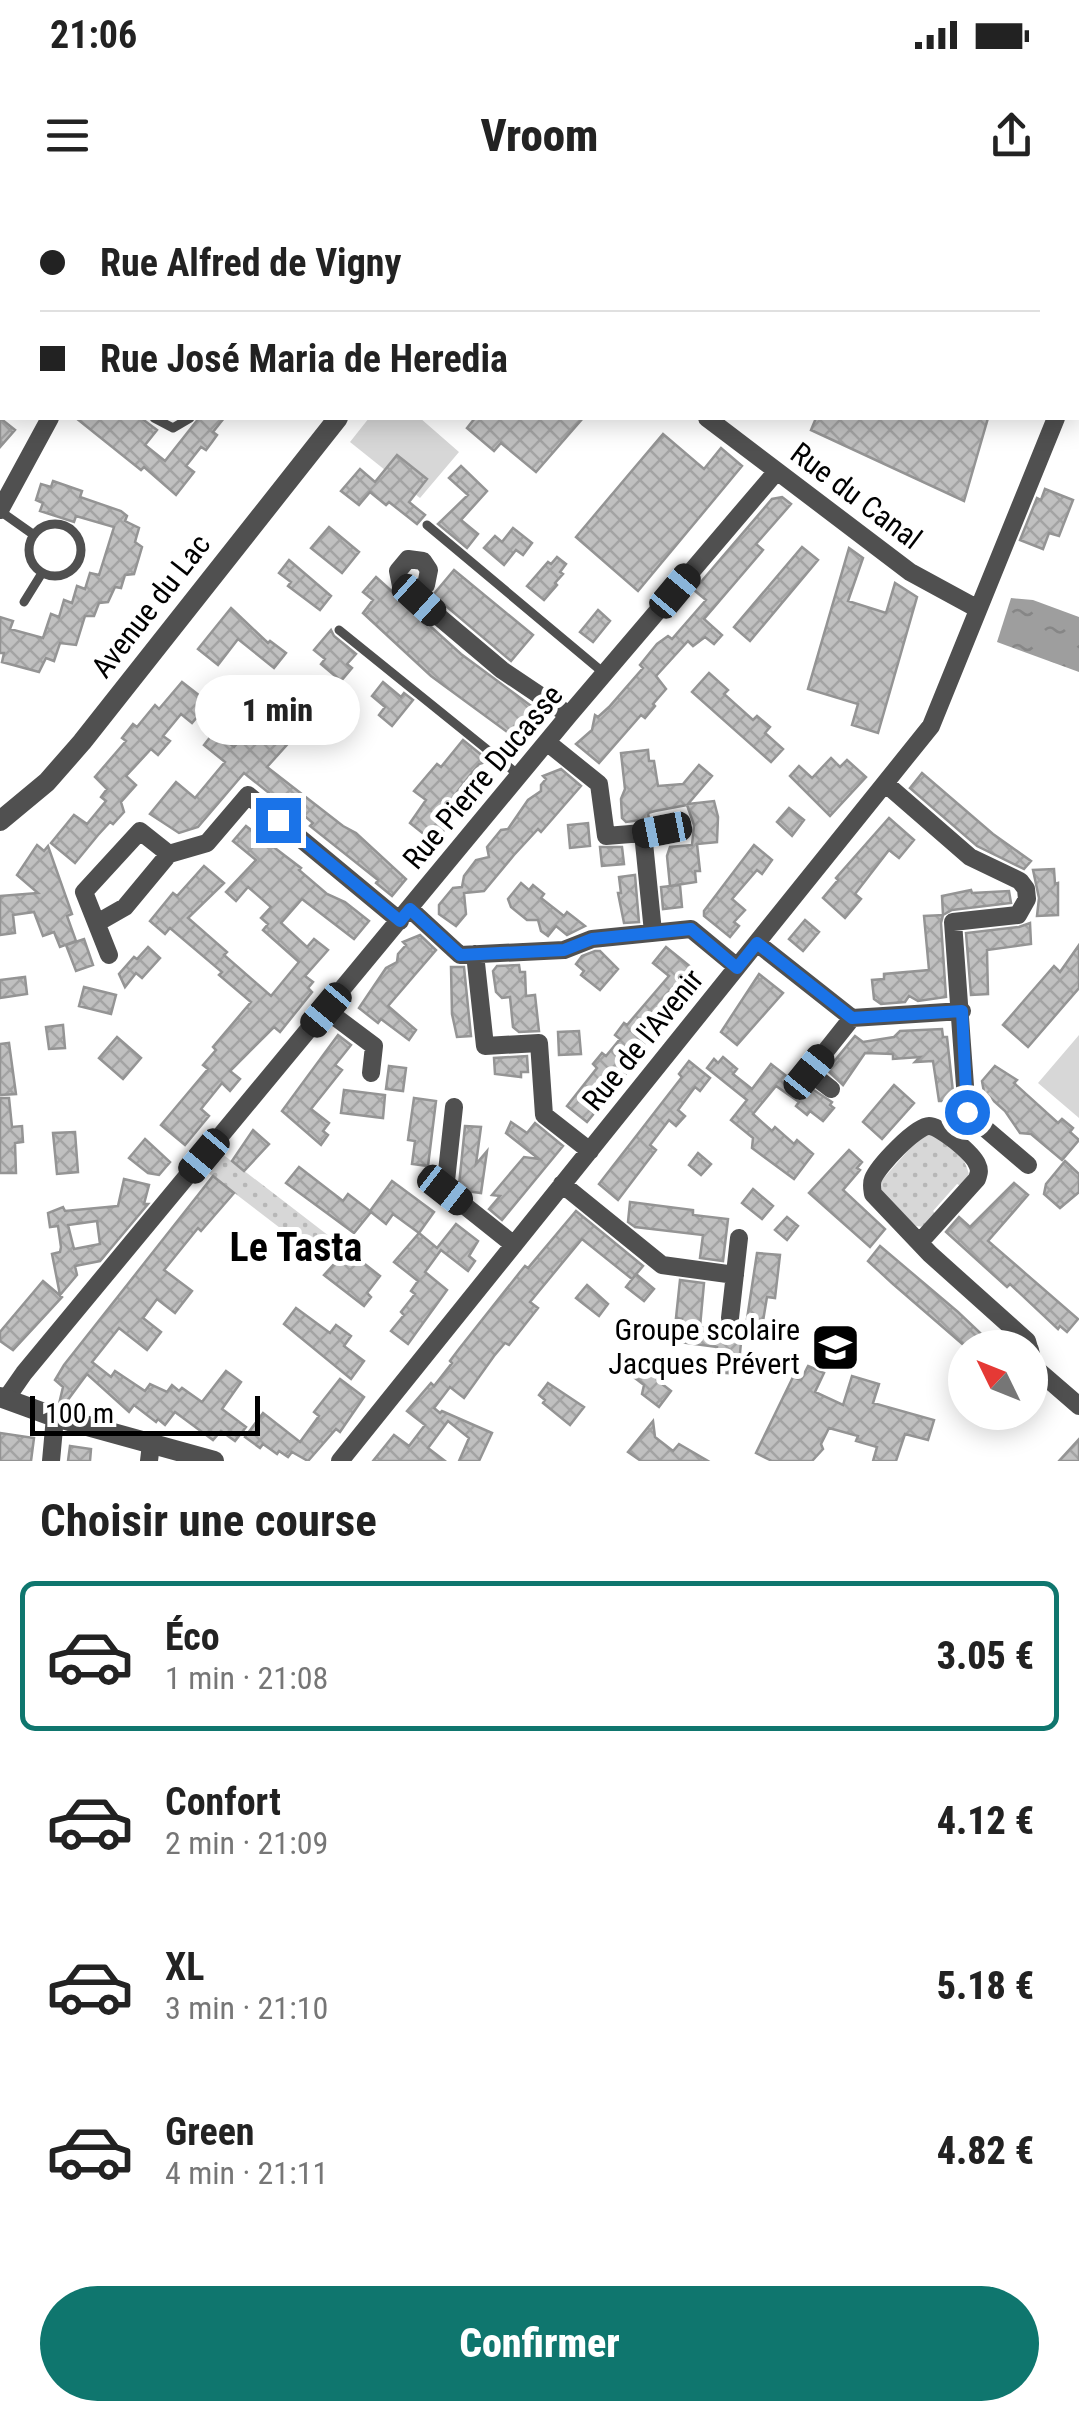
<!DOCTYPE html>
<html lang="fr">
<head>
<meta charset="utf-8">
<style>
  body { margin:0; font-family:"Roboto Condensed",sans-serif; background:#f2f2f2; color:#222; height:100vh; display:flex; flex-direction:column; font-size:38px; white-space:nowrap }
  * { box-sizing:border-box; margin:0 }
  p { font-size:32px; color:#767676 }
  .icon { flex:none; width:55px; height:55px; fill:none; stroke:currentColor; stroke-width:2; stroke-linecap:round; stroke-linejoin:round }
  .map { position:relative; height:1261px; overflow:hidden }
  .details { display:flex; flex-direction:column; background:#fff; flex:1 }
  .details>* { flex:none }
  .banner { position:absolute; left:0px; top:0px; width:1080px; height:220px; box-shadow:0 5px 25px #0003; display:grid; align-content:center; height:220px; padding:0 40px; background:#fff }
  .needle { width:65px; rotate:313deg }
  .controls { position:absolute; left:948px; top:1130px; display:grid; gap:20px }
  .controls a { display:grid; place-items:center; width:100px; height:100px; border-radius:50%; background:#fff; box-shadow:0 5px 25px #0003; font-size:50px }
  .scale { position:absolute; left:30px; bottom:25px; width:230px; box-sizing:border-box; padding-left:10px; border:5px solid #000; border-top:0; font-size:28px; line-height:35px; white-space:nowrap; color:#000; -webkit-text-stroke:8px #fff; paint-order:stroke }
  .end { position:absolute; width:45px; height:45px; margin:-22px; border:12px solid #1a73e8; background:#fff; box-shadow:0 0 0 5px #fff }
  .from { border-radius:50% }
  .bubble { position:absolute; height:70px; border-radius:35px; background:#fff; box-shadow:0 5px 25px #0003; font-size:32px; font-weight:800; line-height:70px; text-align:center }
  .car { position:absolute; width:30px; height:60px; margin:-30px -15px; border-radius:12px; box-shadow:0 0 8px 2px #0007; background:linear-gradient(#222 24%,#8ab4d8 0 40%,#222 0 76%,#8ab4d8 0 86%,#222 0) }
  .banner b { display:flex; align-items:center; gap:35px; height:95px; font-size:38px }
  .banner b+b { border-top:2px solid #e0e0e0 }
  .banner i { width:25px; height:25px; background:#222 }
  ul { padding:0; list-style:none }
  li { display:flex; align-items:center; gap:30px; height:150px; margin:0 20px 15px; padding:0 20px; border:5px solid transparent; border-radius:15px }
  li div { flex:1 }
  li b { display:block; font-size:38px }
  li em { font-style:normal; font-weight:800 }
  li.selected { border-color:#0f766e }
  li>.icon { width:90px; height:90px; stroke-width:1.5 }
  h2 { padding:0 40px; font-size:45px; line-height:120px }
  .action { display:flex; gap:20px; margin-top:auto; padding:20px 40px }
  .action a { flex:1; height:115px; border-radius:60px; background:#0f766e; color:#fff; font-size:40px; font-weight:800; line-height:115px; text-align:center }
  .status { display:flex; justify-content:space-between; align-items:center; height:70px; padding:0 50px; background:#fff; direction:ltr }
  .status svg { height:28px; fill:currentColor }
  header { display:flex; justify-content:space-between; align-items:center; height:130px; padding:0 40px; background:#fff; font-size:45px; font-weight:800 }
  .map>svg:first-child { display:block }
</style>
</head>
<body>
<div class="status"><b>21:06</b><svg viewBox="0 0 49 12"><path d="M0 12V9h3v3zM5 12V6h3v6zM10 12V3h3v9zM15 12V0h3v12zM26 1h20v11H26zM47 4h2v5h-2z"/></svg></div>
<header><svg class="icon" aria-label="menu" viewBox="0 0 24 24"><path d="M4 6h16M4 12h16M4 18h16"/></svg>Vroom<svg class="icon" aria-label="share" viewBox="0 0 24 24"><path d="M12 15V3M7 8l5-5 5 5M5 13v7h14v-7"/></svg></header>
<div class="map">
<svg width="1079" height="1261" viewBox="0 0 1079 1261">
  <defs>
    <pattern id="grass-dots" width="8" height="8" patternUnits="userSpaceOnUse" patternTransform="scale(2.5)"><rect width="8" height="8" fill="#d7d7d7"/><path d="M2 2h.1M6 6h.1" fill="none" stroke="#b7b7b7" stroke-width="1.8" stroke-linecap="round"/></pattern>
    <pattern id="water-ripples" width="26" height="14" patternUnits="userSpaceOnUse" patternTransform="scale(2.5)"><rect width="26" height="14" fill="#9e9e9e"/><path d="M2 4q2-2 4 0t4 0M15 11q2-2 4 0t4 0" fill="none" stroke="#868686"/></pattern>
    <pattern id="building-cross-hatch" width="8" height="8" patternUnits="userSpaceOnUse" patternTransform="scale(2.5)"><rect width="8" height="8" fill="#c0c0c0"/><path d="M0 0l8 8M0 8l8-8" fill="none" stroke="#a3a3a3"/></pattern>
  </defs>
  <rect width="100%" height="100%" fill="#fff"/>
  <path fill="url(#grass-dots)" d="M928 932C950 941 966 955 970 979L963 987 957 984 933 1011 938 1016 924 1027 916 1026 879 989 882 980 920 937Z
    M221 953 329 1036 314 1054 207 972Z"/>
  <path fill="#d7d7d7" d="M369 218H420L459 252 420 298 350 242Z
    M1079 835V918L1038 883Z"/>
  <path fill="url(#water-ripples)" d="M1011 398 1033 400 1079 417V472L997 442Z"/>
  <path fill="url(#building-cross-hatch)" stroke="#949494" stroke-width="2.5" fill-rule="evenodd" d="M0 218 15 230 0 247Z
    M76 218H141L157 230 145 245 165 261 199 218H224L213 232 217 235 212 242 206 250 201 247 186 266 194 272 176 295 144 267 141 270Z
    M475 218H583L536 272 501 243 494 251 467 228Z
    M816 218H988L964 301 811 230Z
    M663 234 704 269 721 248 742 266 638 391 576 337Z
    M397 255 427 279 409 302 425 315 417 324 389 302 386 305 370 292 359 305 341 291 360 269 375 282Z
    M461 266 487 291 461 320 478 334 467 348 438 324 468 295 449 278Z
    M53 281 82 291 80 297 121 311 127 316 125 321 139 328 135 342 142 347 134 374 125 375 121 388 115 387 108 402 99 403 94 416H85L76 445 60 443 54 461 46 458 39 472 2 462 4 453H0V417L13 421 10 429 43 438 51 414 59 417 64 400 72 403 77 386 85 389 90 373 99 375 114 327 76 316 74 322 40 311 43 303 36 300 41 284 51 287Z
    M1045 289 1073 300 1059 336 1049 333 1043 349 1020 340 1037 298 1041 300Z
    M782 297 791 304 756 344 763 350 704 419 722 435 714 444 705 437 693 446 688 441 656 476 666 489 653 504 655 506 645 518 641 515 599 563 576 544 592 530 595 515 598 517 609 507 643 468 640 465 657 444 668 436 672 439 706 400 694 390 772 299Z
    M329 327 359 352 342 373 311 348Z
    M513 328 532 343 523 355 516 350 504 365 484 348 495 336 502 342Z
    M802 347 818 360 750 441 734 427Z
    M849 348 863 358 848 401 886 413 895 383 917 397 878 533 852 525 858 504 808 489Z
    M557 357 566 364 560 372 563 374 555 383 557 385 544 400 527 386 548 362 551 364Z
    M289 360 331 396 320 410 288 386 291 382 279 373Z
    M454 370 533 435 511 461 433 395Z
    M376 377 461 454 542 514 521 542 431 476 363 413 373 400 363 392Z
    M231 408 268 443 270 441 286 453 274 468 238 439 218 465 198 449Z
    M598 410 610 421 593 442 580 432Z
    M331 430 334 436 356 454 347 464 352 468 341 481 321 464 325 459 314 450Z
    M709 473 728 490 724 494 753 520 757 516 770 527 765 533 783 549 771 562 692 492Z
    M182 482 209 503 192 523 181 514 163 536 170 541 158 555 151 549 126 576 136 585 121 602 124 612 113 624 110 622 98 635 75 663 51 643 74 615 87 624 106 601 101 597 107 589 95 577 126 541 122 538 133 524 137 527 155 505 159 509Z
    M383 482 401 497 404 493 413 500 392 526 379 515 385 507 372 496Z
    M288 500 310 519 267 567 343 626 356 633 406 679 392 696 376 683 378 680 310 626 313 623 287 601 284 605 244 573 198 627 179 633 150 614 176 582 195 598 225 562 204 545 215 531 234 547 250 528 237 515 244 506 268 524Z
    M463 540 489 561 479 564 453 597 462 604 435 643 410 623 426 600 414 591 437 564 441 567Z
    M648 550 649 561H654L658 586 683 584 699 565 712 576 688 604 714 601 718 617 717 642 697 644 700 671H695L696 682 670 686 667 656 670 647 692 645 694 625 687 605 655 611 648 613 649 619 626 622 622 618 621 599 625 589 621 553Z
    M831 558 840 567 847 560 866 577 830 616 790 576 799 566 812 578Z
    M561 569 581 586 541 632 538 629 514 655 484 691 464 693 466 714 456 726 439 714V705L453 688 462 687 464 676 476 660 489 657 487 647 501 630 508 629 528 600 541 591V585L546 579 543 576Z
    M922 573 993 634 1031 661 1024 669 977 646 910 588Z
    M789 608 804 620 792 636 777 622Z
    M889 618 914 640 899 658 889 650 855 694 861 699 845 718 823 698 838 680 836 678Z
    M588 623 590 646 570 648 568 625Z
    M246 626 301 668 299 670 327 694 345 702 369 721 354 739 302 699 281 723 307 747 314 739 328 750 305 776 313 782 308 788 312 792 280 832 274 827 230 871 240 879 230 891 222 883 201 909 209 916 185 945 161 925 208 869 203 865 216 850 213 847 251 802 219 775 222 772 170 728 165 734 150 721 173 693 177 696 204 666 224 683 188 718 227 752 224 755 271 796 299 762 263 730 268 724 261 718 271 707 248 687 236 701 226 692 256 660 233 641Z
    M37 645 44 651 48 646 72 714 67 716 76 741 60 747 54 732 43 736 34 712 13 715 15 733 0 735V696L38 693 17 675Z
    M754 645 772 660 762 674 757 670 732 699 745 710 734 722 739 726 730 737 704 716V711Z
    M600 647H622L624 664 602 666Z
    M1054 669 1055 684 1058 683V715L1037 716 1039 698 1033 670Z
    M635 675 639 722 624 723 618 693H621L619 677Z
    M521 683 529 690 533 685 544 694 541 698 564 716 567 712 585 726 567 735 556 726 548 736 541 731 538 720H527L511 707 508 699Z
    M680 685 682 707 663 709 661 687Z
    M971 690 972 693 1009 691 1011 703 952 710 943 715 942 696Z
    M943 715 941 723 946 797 918 801 909 796 905 802 881 804 874 799 872 780 884 779V774L929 770 924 716Z
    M805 720 819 732 803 751 789 739Z
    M1030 723 1031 744 987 750 988 794 971 795 966 733 1019 727Z
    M420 735 436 750 388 806 416 830 409 840 381 819 378 823 359 808 386 768 397 762 398 754 406 745 403 742Z
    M84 739 93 765 76 771 66 745Z
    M1079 745V788L1028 847 1003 825 1054 766 1060 772Z
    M148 747 160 758 142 778 136 773 125 787 119 774 134 757 137 759Z
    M666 747 692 768 672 798 677 801 628 865V871L616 886 608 879 605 900 587 922 567 906 597 868 593 864 602 853 606 856 620 839 615 835 624 823 627 825 669 776 653 763Z
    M595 751H600L618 769 600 790 581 775 584 771 576 764 582 756Z
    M519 765 520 772H525L526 796 535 795 539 831 519 832 513 827 510 797 502 798 496 792 493 771 497 766Z
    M451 767H464L471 836 457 837 452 814Z
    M759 774 783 793 737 845 721 832Z
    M25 777 27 794 0 798V780Z
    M84 787 116 795 111 814 79 806Z
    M63 825 65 848 49 849 46 827Z
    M942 829 943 837H947L954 901H939L933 861 915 862 920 857 893 859V854L865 853 843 885 827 870 855 836 863 842 894 837 900 831Z
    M579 831 581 854 559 855 558 832Z
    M338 835 351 845 335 865 342 870 311 909 329 923 323 931 328 935 321 945 282 911Z
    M117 837 141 858 123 879 99 858Z
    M9 843 16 894 0 895V844Z
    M527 856 528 872H521V877L495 874 494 858Z
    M723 857 737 869 733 874 752 889 771 864 794 882 800 881 832 902 830 905 834 908 823 921 810 911 807 915 796 906 799 902 776 886 753 914 772 931 775 927 794 944 797 940 813 954 794 979 752 948 753 938 731 920 747 900 707 868 714 859 718 863Z
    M689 861 710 878 700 891 695 887 678 910 685 916 676 926 669 920 650 945 656 950 618 1000 599 984 682 877 679 874Z
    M389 866 406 868 403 891 386 889Z
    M995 866 1017 880 1014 883 1058 923 1062 919 1073 928 1070 932 1079 940 1062 960 1031 934 1020 933 1005 911 984 892 982 881Z
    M894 885 914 903 882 939 863 922Z
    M344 890 385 895 383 918 341 913Z
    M0 898H9L12 927 22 926 23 942 15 943 16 973H0Z
    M414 898 436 901 428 966 412 964 415 941 408 940Z
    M511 922 527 933 535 923 563 946 502 1020 489 1009 500 996 492 995 524 957 539 959 506 933Z
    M465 926 481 927 476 964 487 951 481 993 466 991 459 985Z
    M253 930 269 944 244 971 232 961Z
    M75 932 78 972 57 974 53 933Z
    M145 939 170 962 159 975 148 973 129 958Z
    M849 950 862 962 857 968 860 970 843 990 885 1029 870 1047 809 993Z
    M698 953 711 964 701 975 689 965Z
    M1065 961 1079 974V992L1060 1008 1044 994 1046 984Z
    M299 967 343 1001 348 994 370 1011 392 981 434 1012 419 1033 437 1048 456 1024 478 1041 469 1056 475 1061 468 1071 441 1050 425 1072 447 1090 408 1144 391 1131 404 1115 401 1112 415 1094 411 1091 418 1081 394 1062 419 1033 393 1014 386 1024 371 1012 354 1033 286 983Z
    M213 976 234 993 201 1031 198 1028 164 1070 192 1091 175 1113 157 1099 143 1118 161 1132 147 1150 119 1128 92 1162 111 1177 115 1171 145 1191 150 1184 167 1192 172 1185 179 1191 182 1188 202 1202 226 1171 241 1182 222 1209 246 1227 235 1241 221 1231 213 1240 175 1212 165 1225 158 1219 156 1222 134 1205 129 1212 87 1174 64 1205 59 1204 63 1187 55 1180 64 1165Z
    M124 979 149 985 144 1004H148L100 1061 75 1066 77 1075 60 1095 52 1054 60 1052 61 1047 58 1026 50 1027 48 1013 63 1007 65 1011 118 1006ZM97 1021 100 1044 74 1049 68 1025Z
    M1014 983 1028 995 988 1041 1078 1119 1067 1132 1060 1126 1058 1129 1010 1084 1007 1087 946 1032 959 1017 970 1027Z
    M753 989 773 1006 762 1019 742 1003Z
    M630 1002 693 1010V1015L728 1019 723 1061 700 1058 703 1035 635 1027 628 1022Z
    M576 1011 643 1066 632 1079 582 1039 530 1102 538 1108 509 1145 505 1143 494 1156 464 1198 450 1187 434 1208 440 1213 442 1211 492 1233 479 1261H459L469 1238 448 1221 428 1248 445 1261H373L394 1235 409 1246 425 1225 407 1211 431 1183 434 1186 452 1163 450 1161 459 1149 520 1072 525 1066 528 1068Z
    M787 1017 798 1026 787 1040 775 1030Z
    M880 1046 958 1112 996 1148H967L893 1084 868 1061Z
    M347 1050 380 1076 367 1093 371 1097 364 1106 324 1075Z
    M757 1053 780 1055 775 1098 767 1097 763 1121 747 1119Z
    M636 1074 654 1089 644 1101 626 1087Z
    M680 1080 704 1083 700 1127 742 1132 738 1174 714 1172 717 1147 679 1142 682 1119 676 1118Z
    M43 1081 62 1097 13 1150 0 1141V1132Z
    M587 1085 608 1104 599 1116 576 1098Z
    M296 1108 330 1133 336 1125 351 1136 344 1146 364 1161 351 1179 284 1124Z
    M647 1160 656 1167 657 1180 671 1191 659 1207 642 1194 644 1185 627 1172 634 1162 641 1168Z
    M808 1166 824 1173 815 1192 843 1205 852 1176 879 1184 873 1203 934 1220 928 1240 905 1234 896 1261H873L877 1247 856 1241 858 1236 829 1228 821 1244 823 1249 812 1261H772L756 1253 793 1177 801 1180Z
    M340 1179 364 1197 340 1232 336 1229 308 1261 292 1252 288 1257 279 1251 277 1254 263 1244 260 1248 245 1237 263 1213 300 1242 319 1216 314 1212Z
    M548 1183 584 1207 570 1225 543 1203 545 1200 539 1195Z
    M653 1221 655 1237 673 1251 679 1244 708 1261H641L628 1252Z
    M0 1233 34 1238 31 1261H0Z
    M1079 1239V1261H1059Z
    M70 1246 91 1249 90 1261H68Z"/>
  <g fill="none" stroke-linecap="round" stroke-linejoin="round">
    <path stroke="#505050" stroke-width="9" d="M233 0 235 2
      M143 2 146 0
      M154 218 173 228 190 218
      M0 311 34 335
      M29 350a26 26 0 1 1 52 0a26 26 0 1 1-52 0Z
      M427 325 605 474
      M24 402 42 373
      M339 430 520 576"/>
    <path stroke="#505050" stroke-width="18" d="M1078 163 1079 160
      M1078 194 1079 195
      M707 218 910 372 978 409
      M0 310 50 218
      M417 391 426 385 429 370 423 361 408 359 398 371 401 386 417 391 419 400 502 470 569 515
      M548 543 599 584 606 636 643 633 653 732
      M886 584 970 657 1020 681 1026 689 1027 699 1018 715 953 722 967 913 1028 965
      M643 633 682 626
      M410 709 460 755 564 750 592 739 691 729 737 767
      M97 723 125 707 169 654
      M757 743 852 818 962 811
      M475 754 485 846 539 843 544 915 590 951
      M109 755 84 692 140 631 169 654 207 643 248 595 400 721
      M326 810 374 846 371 873
      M831 889 809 872 852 818
      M454 907 445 990 514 1045
      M562 984 662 1065 735 1075
      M920 1042 977 979C979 973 980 970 977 964 972 953 940 926 929 926 916 926 878 966 873 979 871 984 872 988 873 994L930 1054 1027 1141 1029 1148
      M730 1118 739 1038
      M1030 1150 1034 1167 1079 1206
      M6 1199 24 1173 569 515 777 271
      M51 1261 55 1217
      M149 1261 151 1244
      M340 1261 931 526 1056 218"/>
    <path stroke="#505050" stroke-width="20" d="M534 2 535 0
      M0 621 47 582 82 542 338 218
      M0 1197 55 1217 214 1261"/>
    <path stroke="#1d1d1d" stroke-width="20" d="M1024 0 1031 2
      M1078 21H1079"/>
  </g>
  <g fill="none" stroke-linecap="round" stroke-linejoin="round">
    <path stroke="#1a73e8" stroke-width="12" d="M278 620 400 721 410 709 460 755 564 750 592 739 691 729 737 768 757 743 852 818 962 811 967 912"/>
  </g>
  <defs>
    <symbol id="school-square" viewBox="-11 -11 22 22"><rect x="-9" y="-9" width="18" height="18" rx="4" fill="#000" stroke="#fff"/><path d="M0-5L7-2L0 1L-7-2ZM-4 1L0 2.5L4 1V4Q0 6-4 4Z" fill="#fff"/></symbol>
  </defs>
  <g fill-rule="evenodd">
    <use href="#school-square" x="808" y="1120" width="55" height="55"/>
  </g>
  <g text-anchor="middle" stroke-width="10" stroke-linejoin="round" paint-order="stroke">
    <g font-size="30" fill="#000" stroke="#fff">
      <text transform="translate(856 296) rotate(37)" y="10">Rue du Canal</text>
      <text transform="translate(151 406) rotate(-52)" y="10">Avenue du Lac</text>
      <text transform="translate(483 577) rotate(-50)" y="10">Rue Pierre Ducasse</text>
      <text transform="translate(643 840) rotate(-51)" y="10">Rue de l'Avenir</text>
    </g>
    <g font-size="30" fill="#000" stroke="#fff" text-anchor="end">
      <text x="800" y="1140">Groupe scolaire<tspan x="800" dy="34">Jacques Prévert</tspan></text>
    </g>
    <g font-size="40" font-weight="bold" fill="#000" stroke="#fff">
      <text x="296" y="1061">Le Tasta</text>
    </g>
  </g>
</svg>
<div class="controls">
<a><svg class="needle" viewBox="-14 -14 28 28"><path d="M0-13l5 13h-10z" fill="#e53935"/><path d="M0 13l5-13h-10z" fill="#767676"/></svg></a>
</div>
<div class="scale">100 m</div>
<i class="end from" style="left:967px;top:912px"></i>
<i class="end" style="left:278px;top:620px"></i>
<div class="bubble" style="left:195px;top:475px;width:165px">1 min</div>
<i class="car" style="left:675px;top:391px;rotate:40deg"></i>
<i class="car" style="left:419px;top:400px;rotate:132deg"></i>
<i class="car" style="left:662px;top:630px;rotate:259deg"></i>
<i class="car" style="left:326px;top:810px;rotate:220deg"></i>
<i class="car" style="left:809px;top:872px;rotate:39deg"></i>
<i class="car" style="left:204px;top:956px;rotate:220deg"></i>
<i class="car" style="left:445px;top:990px;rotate:128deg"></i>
<div class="banner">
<b><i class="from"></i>Rue Alfred de Vigny</b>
<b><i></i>Rue José Maria de Heredia</b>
</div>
</div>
<section class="details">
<h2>Choisir une course</h2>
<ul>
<li class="selected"><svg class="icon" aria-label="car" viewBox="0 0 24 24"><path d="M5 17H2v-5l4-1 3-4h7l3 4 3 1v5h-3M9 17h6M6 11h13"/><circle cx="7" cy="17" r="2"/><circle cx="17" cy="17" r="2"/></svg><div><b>Éco</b><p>1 min · 21:08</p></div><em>3.05 €</em></li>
<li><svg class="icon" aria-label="car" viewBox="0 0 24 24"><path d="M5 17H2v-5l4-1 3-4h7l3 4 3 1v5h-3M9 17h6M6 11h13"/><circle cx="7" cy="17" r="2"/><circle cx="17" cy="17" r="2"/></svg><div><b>Confort</b><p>2 min · 21:09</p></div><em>4.12 €</em></li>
<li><svg class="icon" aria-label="car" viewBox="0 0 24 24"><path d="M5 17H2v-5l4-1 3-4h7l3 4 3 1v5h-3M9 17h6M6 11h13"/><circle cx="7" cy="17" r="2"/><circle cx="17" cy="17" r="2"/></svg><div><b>XL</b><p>3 min · 21:10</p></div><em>5.18 €</em></li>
<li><svg class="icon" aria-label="car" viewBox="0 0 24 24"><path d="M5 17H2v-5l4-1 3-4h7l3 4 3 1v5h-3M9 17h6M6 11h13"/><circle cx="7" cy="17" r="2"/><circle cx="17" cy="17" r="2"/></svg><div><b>Green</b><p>4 min · 21:11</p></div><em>4.82 €</em></li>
</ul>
<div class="action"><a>Confirmer</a></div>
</section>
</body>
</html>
